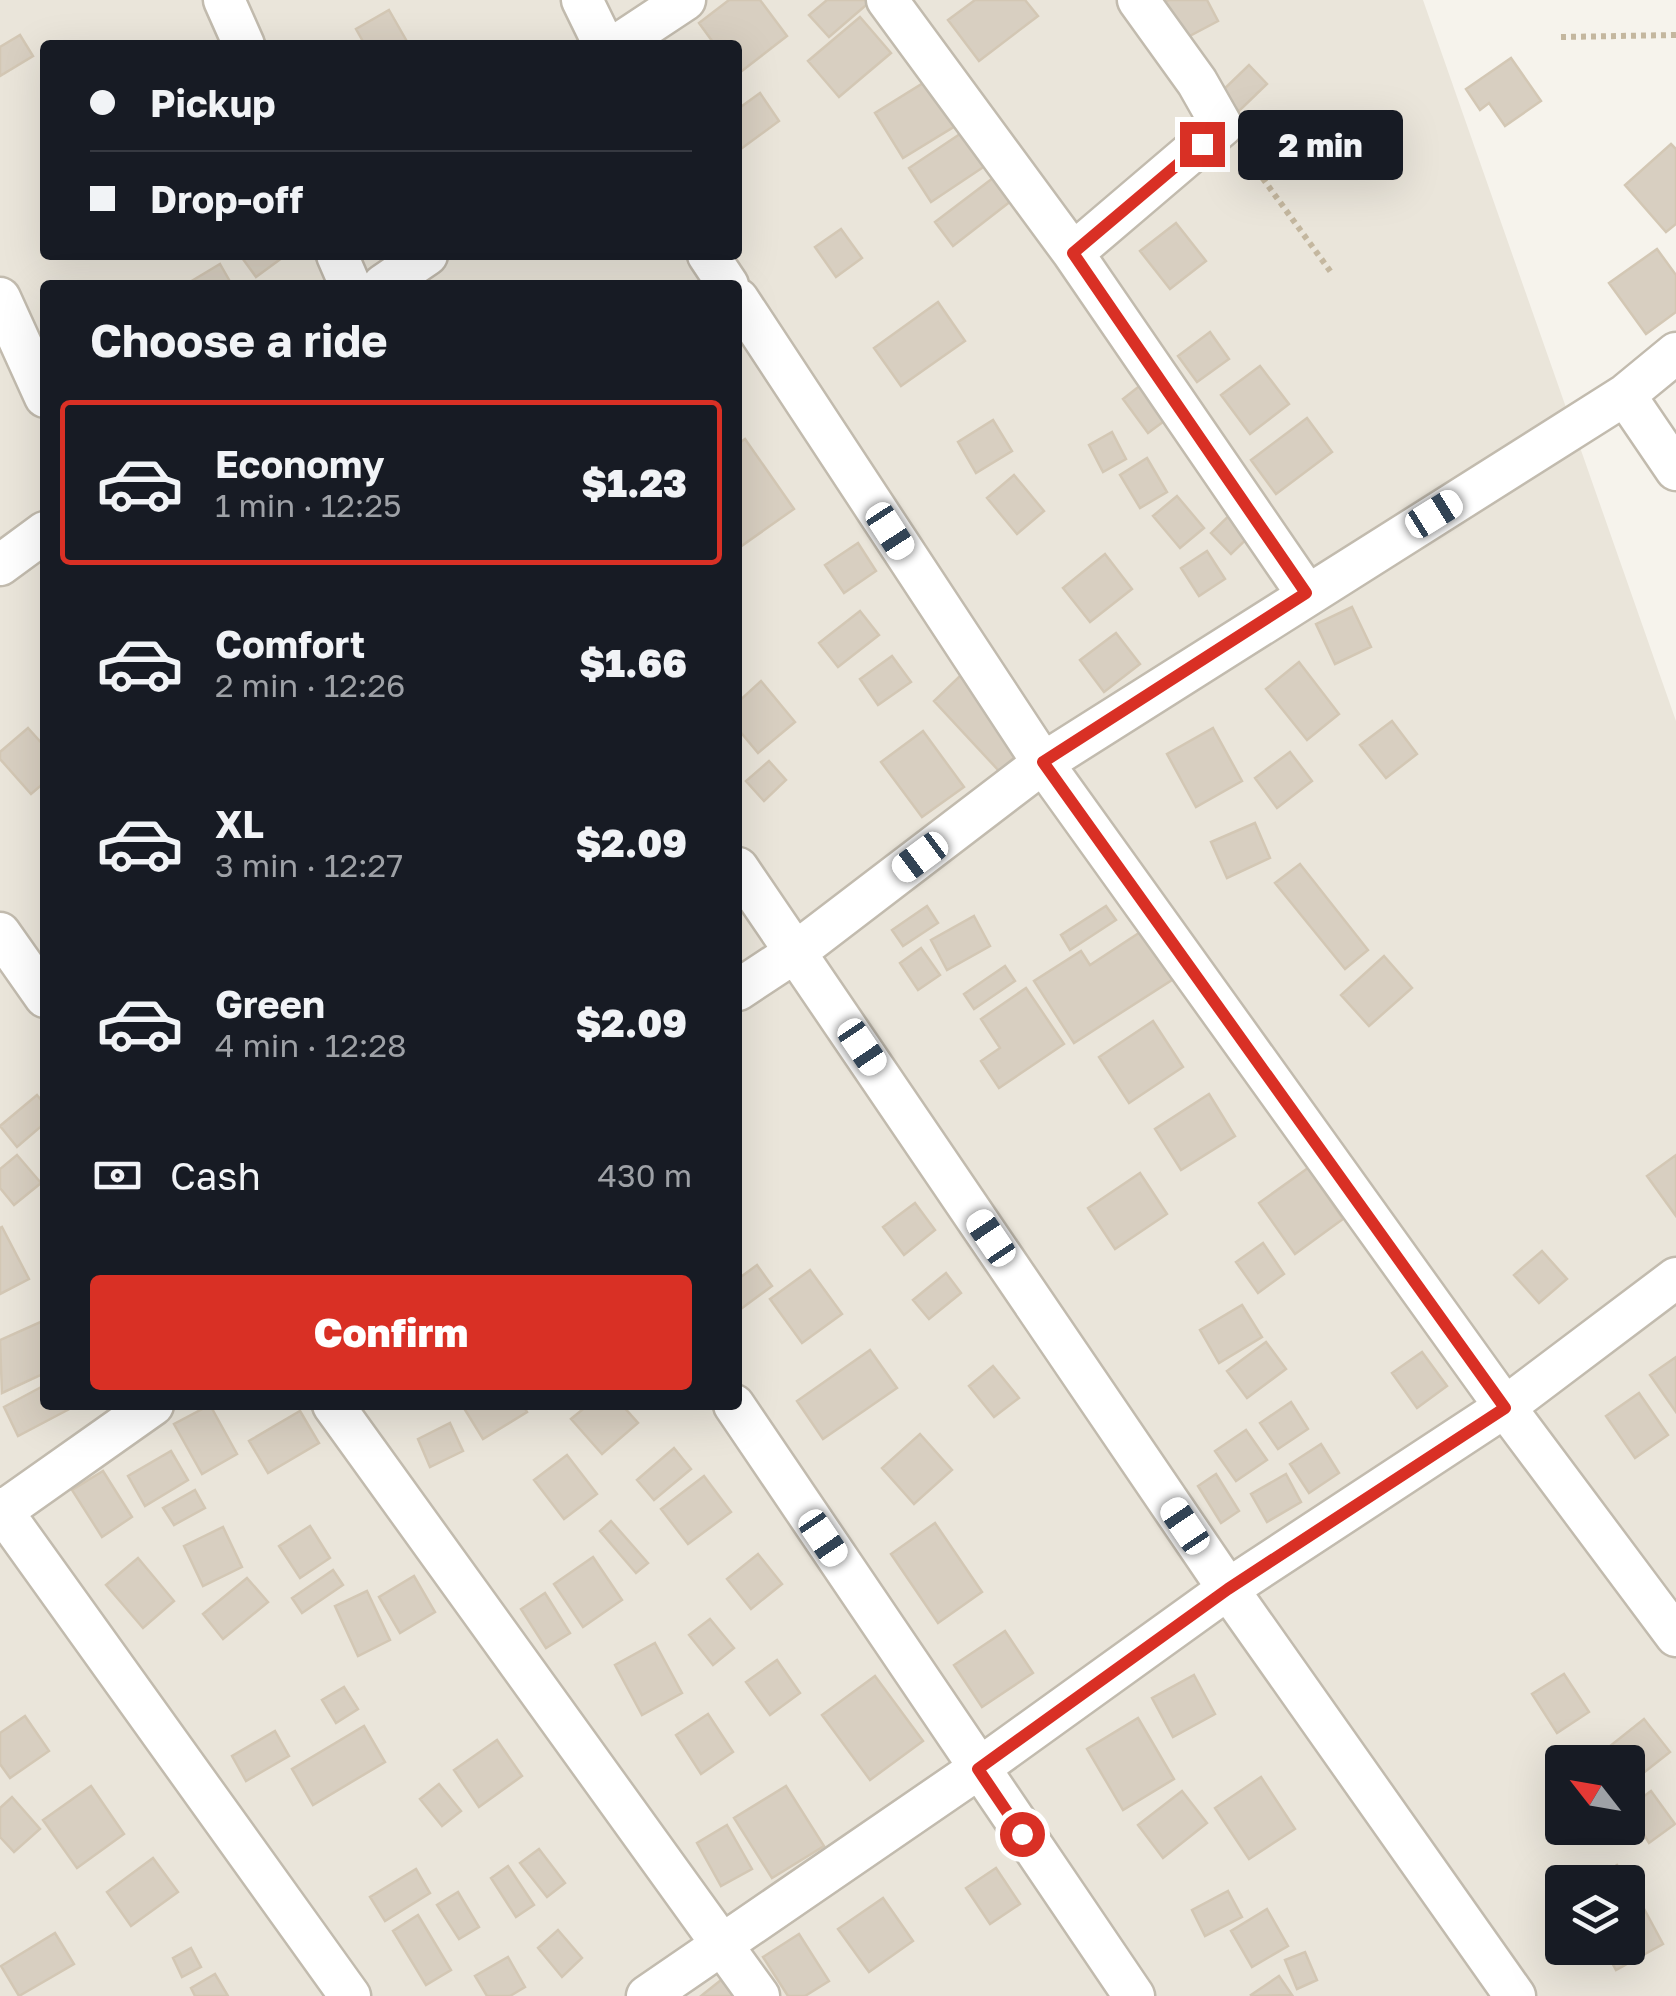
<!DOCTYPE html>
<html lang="en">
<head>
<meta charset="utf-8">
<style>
  body { margin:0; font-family:"Golos Text",sans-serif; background:#20242c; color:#f1f3f6; height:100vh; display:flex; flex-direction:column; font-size:38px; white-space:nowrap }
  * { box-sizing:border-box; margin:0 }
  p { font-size:32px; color:#9ea1a6 }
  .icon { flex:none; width:55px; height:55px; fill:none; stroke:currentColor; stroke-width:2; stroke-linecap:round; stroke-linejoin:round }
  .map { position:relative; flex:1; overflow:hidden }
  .details { position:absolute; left:40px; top:280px; width:702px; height:1130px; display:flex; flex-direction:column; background:#171b24; border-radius:10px; box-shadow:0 10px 40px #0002 }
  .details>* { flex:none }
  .top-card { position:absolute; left:40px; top:40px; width:702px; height:220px; border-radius:10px; box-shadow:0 10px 40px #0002; display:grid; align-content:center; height:220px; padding:0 50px; background:#171b24 }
  .needle { width:65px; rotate:301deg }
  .controls { position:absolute; left:1545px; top:1745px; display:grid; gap:20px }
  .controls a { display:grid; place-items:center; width:100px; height:100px; border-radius:10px; background:#171b24; box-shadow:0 10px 40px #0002; font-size:50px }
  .end { position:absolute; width:45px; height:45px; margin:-22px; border:12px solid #d93025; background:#fff; box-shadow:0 0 0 5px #fff }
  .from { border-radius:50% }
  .bubble { position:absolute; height:70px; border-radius:10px; background:#171b24; box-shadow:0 10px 40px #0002; font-size:32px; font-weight:800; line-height:70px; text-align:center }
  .car { position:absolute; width:30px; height:60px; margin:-30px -15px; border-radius:12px; box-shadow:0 0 8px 2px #0007; background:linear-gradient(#fff 24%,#345 0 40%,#fff 0 76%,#345 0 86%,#fff 0) }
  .top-card b { display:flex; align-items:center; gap:35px; height:95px; font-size:38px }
  .top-card b+b { border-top:2px solid #363941 }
  .top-card i { width:25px; height:25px; background:#f1f3f6 }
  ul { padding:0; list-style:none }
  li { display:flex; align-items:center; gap:30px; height:165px; margin:0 20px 15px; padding:0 30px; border:5px solid transparent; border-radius:10px }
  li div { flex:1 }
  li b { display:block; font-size:38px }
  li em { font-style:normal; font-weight:800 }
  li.selected { border-color:#d93025 }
  li>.icon { width:90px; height:90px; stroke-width:1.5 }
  h2 { padding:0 50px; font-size:45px; line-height:120px }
  .pay { display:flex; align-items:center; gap:25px; height:110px; padding:0 50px; font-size:38px }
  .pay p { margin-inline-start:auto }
  .cta { display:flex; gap:20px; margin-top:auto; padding:20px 50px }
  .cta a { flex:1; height:115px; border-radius:10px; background:#d93025; color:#fff; font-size:40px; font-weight:800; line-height:115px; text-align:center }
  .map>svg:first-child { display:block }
</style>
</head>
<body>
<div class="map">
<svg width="1676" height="1996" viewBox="0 0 1676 1996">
  <rect width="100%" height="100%" fill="#f6f3ec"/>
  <path fill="#eae5da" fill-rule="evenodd" d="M0 0H1423L1676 721V1996H0ZM45 45H738V255H45ZM45 285H738V1405H45ZM1562 1762H1628V1828H1562ZM1562 1882H1628V1948H1562Z"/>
  <path fill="#d8cfc1" stroke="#d3c7b4" stroke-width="2.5" d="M729 0H760L787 36 738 74V45H715L699 23Z
    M827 0H872L829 37 809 15Z
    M975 0H1025L1038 16 979 61 948 20Z
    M1169 0H1207L1218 21 1180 41 1161 4Z
    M389 10 409 45H365L356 29Z
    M860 17 891 53 839 97 808 61Z
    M20 35 33 56 0 76V47Z
    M1511 58 1541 101 1505 126 1489 103 1480 110 1466 89Z
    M1249 65 1267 84 1239 111 1221 92Z
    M936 75 965 120 903 158 875 113Z
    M760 93 779 121 738 151V109Z
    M963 132 985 166 931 202 909 168Z
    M1671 144 1676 149V224L1666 232 1625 185Z
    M993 178 1011 201 953 246 935 222Z
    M1176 223 1206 261 1170 289 1140 251Z
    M841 229 862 258 836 277 815 247Z
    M1657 249 1676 275V312L1646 334 1609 283Z
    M240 255H286L256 277Z
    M220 264 232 285H185Z
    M938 302 965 341 901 386 874 348Z
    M1210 332 1229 359 1197 382 1178 356Z
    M1260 366 1289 404 1250 434 1221 395Z
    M1142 384 1167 419 1148 433 1123 399Z
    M1307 418 1332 452 1276 494 1251 460Z
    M993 420 1012 451 976 473 958 442Z
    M1112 432 1126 459 1103 472 1089 445Z
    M745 439 794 509 740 547 738 444Z
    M1147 458 1167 492 1140 508 1120 475Z
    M1014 475 1044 511 1017 534 987 498Z
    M1177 496 1204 528 1180 548 1153 516Z
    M1236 509 1256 530 1231 554 1211 533Z
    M858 543 876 571 844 593 825 565Z
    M1207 551 1225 579 1199 596 1181 568Z
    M1105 554 1132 589 1090 622 1063 588Z
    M1352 607 1371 647 1335 664 1316 624Z
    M860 611 879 635 838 667 819 643Z
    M1116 633 1140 664 1104 692 1080 660Z
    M892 656 911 682 878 705 860 679Z
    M1299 662 1339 714 1307 740 1266 689Z
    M960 676 1026 747 999 771 934 701Z
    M761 681 795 722 758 753 738 729V702Z
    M1392 721 1417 754 1386 778 1360 745Z
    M28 728 45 747V782L31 794 0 759V752Z
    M1213 728 1242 781 1196 807 1167 754Z
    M923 731 964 787 922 817 881 762Z
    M1290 752 1312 781 1277 808 1255 778Z
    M769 761 786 780 764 801 746 781Z
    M1255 823 1270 858 1227 878 1211 842Z
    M1300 864 1368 950 1345 969 1275 883Z
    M927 906 938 923 903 946 892 930Z
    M1106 906 1116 920 1070 950 1061 935Z
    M974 916 990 946 947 970 931 940Z
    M1145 929 1175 978 1074 1043 1034 981 1081 951 1090 965Z
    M921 948 940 975 918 990 900 963Z
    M1384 956 1412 988 1369 1026 1341 995Z
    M1005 966 1015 981 974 1009 964 994Z
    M1026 988 1064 1044 999 1088 981 1061 1000 1048 981 1019Z
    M1153 1021 1183 1067 1129 1103 1099 1057Z
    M1209 1094 1235 1136 1181 1170 1155 1129Z
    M37 1095 45 1105V1123L17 1147 0 1126Z
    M17 1155 41 1183 14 1205 0 1188V1169Z
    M1676 1155V1216L1647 1176Z
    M1308 1168 1343 1219 1295 1254 1259 1203Z
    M1140 1173 1167 1214 1115 1249 1088 1208Z
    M915 1203 935 1230 904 1255 883 1227Z
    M2 1227 29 1279 0 1294V1228Z
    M1263 1243 1284 1274 1258 1293 1236 1262Z
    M1542 1251 1567 1279 1539 1303 1514 1275Z
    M757 1265 772 1286 738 1311V1279Z
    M810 1270 842 1314 802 1343 770 1299Z
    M946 1273 961 1293 929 1319 913 1300Z
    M1242 1305 1262 1337 1219 1363 1200 1330Z
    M45 1320V1373L2 1393 0 1340Z
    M1266 1342 1286 1369 1247 1398 1227 1371Z
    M870 1350 897 1388 823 1439 797 1401Z
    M1422 1352 1447 1386 1417 1408 1392 1373Z
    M1676 1357V1412L1650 1375Z
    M993 1366 1019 1398 994 1417 969 1386Z
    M45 1385V1405H77L18 1436 4 1407Z
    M1639 1393 1668 1435 1635 1458 1606 1416Z
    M1291 1402 1308 1429 1278 1449 1260 1423Z
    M210 1405 237 1454 202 1474 174 1424Z
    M462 1405H523L527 1412 483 1439Z
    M588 1405H622L638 1423 602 1454 571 1419Z
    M300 1411 319 1443 268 1473 249 1441Z
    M450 1423 463 1451 430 1467 418 1439Z
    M1246 1430 1267 1460 1236 1481 1215 1451Z
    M920 1434 952 1470 914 1504 882 1468Z
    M1321 1444 1339 1473 1309 1493 1290 1464Z
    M674 1448 691 1469 654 1500 637 1480Z
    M171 1451 188 1480 145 1506 128 1476Z
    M567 1455 597 1494 564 1519 534 1480Z
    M103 1471 132 1517 102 1537 72 1490Z
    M1216 1474 1239 1511 1221 1523 1198 1486Z
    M1286 1474 1301 1502 1267 1522 1251 1494Z
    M704 1476 731 1512 688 1544 661 1509Z
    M195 1490 205 1508 174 1525 163 1508Z
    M611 1521 648 1563 636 1573 600 1531Z
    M935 1523 982 1592 938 1623 891 1554Z
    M310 1526 330 1558 300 1578 279 1546Z
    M223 1527 242 1567 203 1586 184 1546Z
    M758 1554 782 1584 751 1609 727 1579Z
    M593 1557 622 1600 583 1627 554 1584Z
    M138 1558 174 1601 143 1628 106 1585Z
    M333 1570 343 1585 302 1613 292 1598Z
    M414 1576 435 1612 400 1633 379 1597Z
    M247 1578 268 1602 223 1639 203 1614Z
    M367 1591 390 1640 358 1656 335 1606Z
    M545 1593 570 1633 546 1648 521 1609Z
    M710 1619 734 1648 713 1665 689 1635Z
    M1005 1631 1033 1673 982 1707 954 1665Z
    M655 1643 682 1693 642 1715 615 1665Z
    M777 1660 800 1693 770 1715 746 1682Z
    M1564 1674 1589 1712 1557 1733 1532 1694Z
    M1194 1675 1215 1714 1173 1737 1152 1698Z
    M875 1676 923 1741 870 1780 822 1715Z
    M344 1687 358 1709 336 1723 322 1700Z
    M708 1714 733 1752 701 1774 676 1735Z
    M25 1716 49 1751 10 1778 0 1764V1733Z
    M1138 1718 1174 1779 1123 1810 1087 1749Z
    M1644 1719 1670 1752 1628 1785V1762H1599L1595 1758Z
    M364 1726 385 1762 313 1805 292 1769Z
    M275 1731 289 1756 246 1781 232 1756Z
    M497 1740 522 1776 479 1807 454 1770Z
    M1261 1777 1295 1829 1249 1859 1215 1808Z
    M439 1784 461 1811 442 1826 420 1799Z
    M91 1786 124 1834 77 1868 43 1820Z
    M786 1786 824 1846 772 1878 734 1818Z
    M1182 1791 1207 1823 1163 1858 1138 1825Z
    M1651 1791 1675 1824 1649 1843 1628 1808Z
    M12 1797 40 1829 14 1852 0 1837V1808Z
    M727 1825 752 1869 721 1886 697 1843Z
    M539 1849 565 1883 547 1897 520 1863Z
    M153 1858 178 1892 131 1926 107 1892Z
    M1617 1865 1636 1893 1628 1899V1882H1592Z
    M508 1866 534 1905 516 1917 491 1878Z
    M996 1868 1020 1904 990 1924 966 1888Z
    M416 1869 430 1893 385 1921 370 1897Z
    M1228 1891 1242 1917 1205 1936 1192 1910Z
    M458 1892 479 1927 459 1939 437 1905Z
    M883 1898 913 1941 869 1972 838 1929Z
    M1642 1905 1663 1944 1616 1970 1604 1948H1628V1912Z
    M1267 1909 1288 1946 1252 1967 1231 1931Z
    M418 1915 451 1970 426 1985 393 1931Z
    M558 1930 582 1958 562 1977 538 1948Z
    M55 1933 74 1964 19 1996 1 1966Z
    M799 1934 829 1981 805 1996H788L763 1957Z
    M191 1948 201 1967 182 1977 173 1958Z
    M1305 1952 1317 1980 1297 1989 1285 1960Z
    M508 1957 525 1987 510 1996H487L475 1976Z
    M215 1974 228 1996H195L191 1988Z
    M1279 1976 1292 1995 1252 1996 1251 1995Z
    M721 1980 734 1996H701Z"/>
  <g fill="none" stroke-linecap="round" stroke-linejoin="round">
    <defs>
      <path id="minor" d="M224 0 244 45
        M582 0 604 45
        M887 0 1073 253 1306 593
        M617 45 685 0
        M1073 253 1222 126 1197 82 1138 0
        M337 255 350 285
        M708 255 728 285
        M383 285 427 255
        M0 298 45 397
        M738 299 1043 763 1505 1407 1676 1636
        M1676 353 1625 395 1676 470
        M0 565 45 532
        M738 868 1228 1589 1515 1996
        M0 933 45 997
        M738 990 797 951 1043 763 1625 395
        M333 1405 759 1996
        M734 1405 1134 1996
        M0 1508 350 1996
        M0 1513 153 1405
        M647 1996 978 1769 1228 1589 1505 1407 1676 1278"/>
    </defs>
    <use href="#minor" stroke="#c2bbae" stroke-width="45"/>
    <path stroke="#c4b79f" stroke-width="6" stroke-dasharray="5 5" stroke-linecap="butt" d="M1561 37 1676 35
      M1245 154 1333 275"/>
    <use href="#minor" stroke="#fff" stroke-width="40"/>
  </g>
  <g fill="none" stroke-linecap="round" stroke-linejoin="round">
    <path stroke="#d93025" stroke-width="12" d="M1022 1834 978 1769 1228 1589 1505 1408 1043 762 1306 593 1073 253 1202 144"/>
  </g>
</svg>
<div class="controls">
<a><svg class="needle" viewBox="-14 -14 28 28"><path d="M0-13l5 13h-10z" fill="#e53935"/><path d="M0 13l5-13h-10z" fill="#9ea1a6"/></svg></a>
<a><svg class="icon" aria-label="layers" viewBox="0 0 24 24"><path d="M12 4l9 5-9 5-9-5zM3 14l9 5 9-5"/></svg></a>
</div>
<i class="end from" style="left:1022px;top:1834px"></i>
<i class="end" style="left:1202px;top:144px"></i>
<div class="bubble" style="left:1238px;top:110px;width:165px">2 min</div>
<i class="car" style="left:1434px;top:514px;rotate:58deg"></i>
<i class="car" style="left:890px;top:531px;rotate:147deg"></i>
<i class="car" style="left:920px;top:857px;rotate:233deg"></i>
<i class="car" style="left:862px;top:1047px;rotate:146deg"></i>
<i class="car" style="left:991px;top:1238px;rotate:326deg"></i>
<i class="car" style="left:1185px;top:1526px;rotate:326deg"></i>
<i class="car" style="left:823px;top:1538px;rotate:146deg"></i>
<div class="top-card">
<b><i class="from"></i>Pickup</b>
<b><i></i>Drop-off</b>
</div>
<section class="details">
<h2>Choose a ride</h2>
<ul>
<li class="selected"><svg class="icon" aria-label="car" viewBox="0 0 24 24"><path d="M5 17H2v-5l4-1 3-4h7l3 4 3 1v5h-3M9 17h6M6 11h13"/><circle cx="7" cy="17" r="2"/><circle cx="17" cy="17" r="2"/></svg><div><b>Economy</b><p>1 min · 12:25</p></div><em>$1.23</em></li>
<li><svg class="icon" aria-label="car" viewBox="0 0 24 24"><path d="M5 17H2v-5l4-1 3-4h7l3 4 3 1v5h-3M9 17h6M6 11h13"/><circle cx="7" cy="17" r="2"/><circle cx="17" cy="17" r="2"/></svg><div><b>Comfort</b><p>2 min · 12:26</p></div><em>$1.66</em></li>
<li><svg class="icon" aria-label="car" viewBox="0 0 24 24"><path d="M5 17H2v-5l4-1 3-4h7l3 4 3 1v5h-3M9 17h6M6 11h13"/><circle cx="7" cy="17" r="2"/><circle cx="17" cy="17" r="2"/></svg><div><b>XL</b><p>3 min · 12:27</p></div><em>$2.09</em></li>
<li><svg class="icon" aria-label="car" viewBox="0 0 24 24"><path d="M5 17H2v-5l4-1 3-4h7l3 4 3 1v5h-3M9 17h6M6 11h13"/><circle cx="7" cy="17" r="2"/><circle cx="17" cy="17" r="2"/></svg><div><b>Green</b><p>4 min · 12:28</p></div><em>$2.09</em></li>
</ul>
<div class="pay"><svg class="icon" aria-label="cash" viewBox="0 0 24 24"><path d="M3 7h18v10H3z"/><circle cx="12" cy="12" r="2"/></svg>Cash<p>430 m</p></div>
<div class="cta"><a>Confirm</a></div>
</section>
</div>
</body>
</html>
